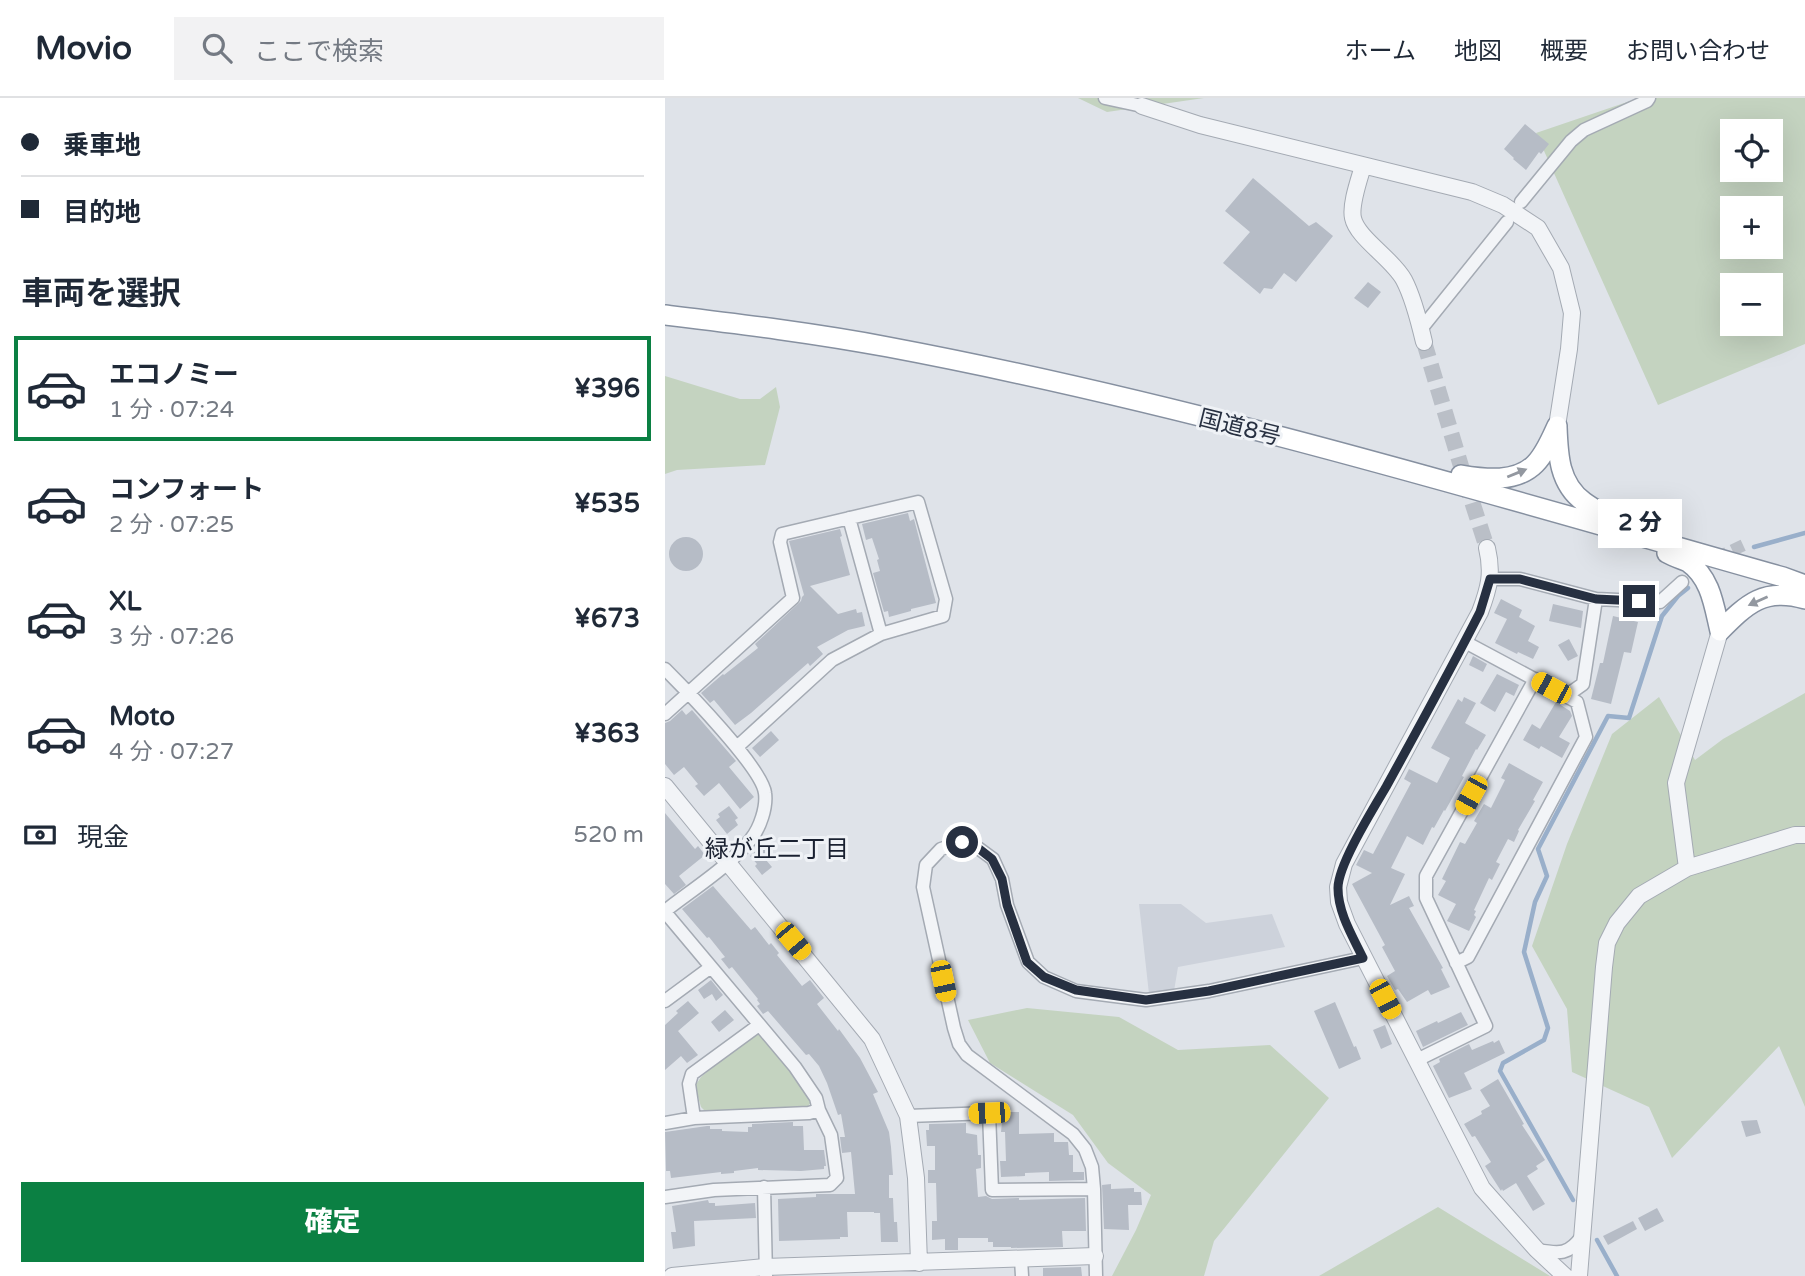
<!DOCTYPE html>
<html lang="ja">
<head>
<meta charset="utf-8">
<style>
  body { margin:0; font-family:"Varela Round","Noto Sans JP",sans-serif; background:#f2f2f3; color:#1f2937; height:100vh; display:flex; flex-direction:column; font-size:26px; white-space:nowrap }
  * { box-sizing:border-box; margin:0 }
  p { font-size:23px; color:#747a83 }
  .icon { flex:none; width:38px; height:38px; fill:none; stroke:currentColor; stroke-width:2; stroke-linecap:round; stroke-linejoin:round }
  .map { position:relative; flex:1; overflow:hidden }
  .drawer { display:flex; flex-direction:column; background:#fff; width:665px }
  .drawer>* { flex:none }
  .top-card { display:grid; align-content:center; height:154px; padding:0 21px; background:#fff }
  .buttons { position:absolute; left:1055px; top:21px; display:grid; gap:14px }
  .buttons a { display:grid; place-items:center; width:63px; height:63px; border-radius:0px; background:#fff; box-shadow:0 7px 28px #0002; font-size:35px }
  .end { position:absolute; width:32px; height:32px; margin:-16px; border:9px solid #273041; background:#fff; box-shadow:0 0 0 4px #fff }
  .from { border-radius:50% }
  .bubble { position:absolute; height:49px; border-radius:0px; background:#fff; box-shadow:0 7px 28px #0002; font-size:23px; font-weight:800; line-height:49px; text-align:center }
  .car { position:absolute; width:21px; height:42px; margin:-21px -10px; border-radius:9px; box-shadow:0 0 5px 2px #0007; background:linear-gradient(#f5c518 24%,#345 0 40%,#f5c518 0 76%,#345 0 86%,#f5c518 0) }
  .top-card b { display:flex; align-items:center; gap:24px; height:66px; font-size:26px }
  .top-card b+b { border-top:2px solid #e0e1e3 }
  .top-card i { width:18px; height:18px; background:#1f2937 }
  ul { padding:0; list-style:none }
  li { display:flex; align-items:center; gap:21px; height:105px; margin:0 14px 10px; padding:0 7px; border:4px solid transparent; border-radius:0px }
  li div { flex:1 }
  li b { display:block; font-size:26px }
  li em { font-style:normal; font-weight:800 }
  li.on { border-color:#0b8043 }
  li>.icon { width:63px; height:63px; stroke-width:1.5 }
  h2 { padding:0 21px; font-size:32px; line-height:84px }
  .pay { display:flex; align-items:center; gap:18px; height:77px; padding:0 21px; font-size:26px }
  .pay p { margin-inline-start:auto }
  .action { display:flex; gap:14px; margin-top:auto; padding:14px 21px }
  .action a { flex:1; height:80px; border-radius:0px; background:#0b8043; color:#fff; font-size:28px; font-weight:800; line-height:80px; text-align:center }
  header { display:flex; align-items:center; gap:42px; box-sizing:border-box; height:98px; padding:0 35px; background:#fff; border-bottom:2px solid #e0e1e3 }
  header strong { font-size:33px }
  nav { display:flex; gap:38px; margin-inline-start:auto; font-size:24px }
  .search { width:490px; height:63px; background:#f2f2f3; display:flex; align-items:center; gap:18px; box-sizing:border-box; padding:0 24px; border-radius:0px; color:#747a83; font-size:26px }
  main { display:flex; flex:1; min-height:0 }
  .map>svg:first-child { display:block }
</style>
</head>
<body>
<header>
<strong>Movio</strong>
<div class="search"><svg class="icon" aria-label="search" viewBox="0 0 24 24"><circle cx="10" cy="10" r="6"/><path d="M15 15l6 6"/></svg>ここで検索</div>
<nav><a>ホーム</a><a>地図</a><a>概要</a><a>お問い合わせ</a></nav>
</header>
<main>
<section class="drawer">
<div class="top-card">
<b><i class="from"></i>乗車地</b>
<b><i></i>目的地</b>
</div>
<h2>車両を選択</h2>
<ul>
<li class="on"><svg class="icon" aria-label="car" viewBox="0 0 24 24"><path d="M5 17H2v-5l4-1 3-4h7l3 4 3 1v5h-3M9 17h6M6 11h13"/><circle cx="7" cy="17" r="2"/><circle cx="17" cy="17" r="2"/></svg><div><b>エコノミー</b><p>1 分 · 07:24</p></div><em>¥396</em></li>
<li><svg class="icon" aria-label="car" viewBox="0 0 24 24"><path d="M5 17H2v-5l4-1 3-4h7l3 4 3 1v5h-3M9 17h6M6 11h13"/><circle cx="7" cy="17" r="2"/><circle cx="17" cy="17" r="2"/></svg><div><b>コンフォート</b><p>2 分 · 07:25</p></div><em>¥535</em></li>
<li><svg class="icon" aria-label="car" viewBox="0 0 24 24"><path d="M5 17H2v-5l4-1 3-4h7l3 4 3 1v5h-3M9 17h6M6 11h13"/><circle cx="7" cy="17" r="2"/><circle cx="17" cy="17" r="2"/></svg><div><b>XL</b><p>3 分 · 07:26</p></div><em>¥673</em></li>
<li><svg class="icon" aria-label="car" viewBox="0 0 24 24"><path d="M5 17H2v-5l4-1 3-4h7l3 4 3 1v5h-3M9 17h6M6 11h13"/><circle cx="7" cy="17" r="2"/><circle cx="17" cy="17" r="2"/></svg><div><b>Moto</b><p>4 分 · 07:27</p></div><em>¥363</em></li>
</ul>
<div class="pay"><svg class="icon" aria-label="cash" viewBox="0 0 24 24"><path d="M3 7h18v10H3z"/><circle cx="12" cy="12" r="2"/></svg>現金<p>520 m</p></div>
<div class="action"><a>確定</a></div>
</section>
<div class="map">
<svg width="1140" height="1178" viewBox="0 0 1140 1178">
  <rect width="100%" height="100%" fill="#dfe3e9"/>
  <path fill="#cdd2db" d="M474 806H516L541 825 607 816 620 849 513 869 509 893 484 896Z"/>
  <path fill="#c4d3c0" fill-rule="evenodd" d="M413 0H539L442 14Z
    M974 0H1140V246L993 307 871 35ZM1068 33H1106V72H1068ZM1068 110H1106V149H1068ZM1068 187H1106V226H1068Z
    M0 278 75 301H95L111 289 115 309 100 367 12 372 0 376Z
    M1140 595V1009L1114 948 1007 1060 984 1009 907 974 902 911 867 848 902 746 947 636 994 599 1030 662 1058 641Z
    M362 910 454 919 513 952 605 947 664 1000 549 1143 539 1178H447L471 1132 486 1097 443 1065 408 1017 325 965 303 922Z
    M87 936H94L129 977 146 1004 142 1010 41 1014 36 1009 30 988 36 979Z
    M773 1109 885 1178H654Z"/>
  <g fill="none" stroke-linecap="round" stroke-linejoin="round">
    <path stroke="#99afca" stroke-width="4.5" d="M1089 449 1140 435
      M908 1102 835 973 838 965 879 942 883 930 859 854 870 804 882 778 873 751 943 618 964 620 997 518 1013 498 1023 490
      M932 1142 952 1178"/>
  </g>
  <path fill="#b6bcc6" d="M860 26 884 46 876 56 874 54 861 72 848 61 849 60 839 51Z
    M588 80 644 128 651 124 668 138 631 184 619 175 607 191 599 190 595 196 558 165 585 134 560 113Z
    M703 184 716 194 703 210 689 200Z
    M243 415 245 423 249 421 271 505 246 511V513L224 519 223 513 219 514 208 475 215 473 212 462 214 461 207 440 201 442 197 426Z
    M175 431 177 438 175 439 185 477 145 488 173 516 191 511 192 515 197 514 200 528 183 532 152 549 158 556 145 568 143 565 86 615 70 627 49 602 45 605 36 595 58 576 59 577 93 550 90 546 136 503 137 499 139 497 124 443Z
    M4 456a17 17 0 1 1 34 0a17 17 0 1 1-34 0Z
    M836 501 857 512 854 519 870 528 863 543 874 549 868 561 853 554 852 556 830 545 842 521 829 515Z
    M888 506 918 513 916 530 884 523Z
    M948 518 973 524 966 555 959 554 946 606 926 601 935 565H938Z
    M904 541 913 558 903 563 893 547Z
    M808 558 822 566 818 574 804 567Z
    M832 576 854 587 849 598 841 594 830 614 815 605Z
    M799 599 811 605 800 625 821 637 812 652 811 651 797 678 799 679 780 713 779 712 769 730 767 729 758 747 742 738 726 770 740 776 725 807 744 798 749 808 744 810 778 870 776 871 785 889 766 897 763 892 742 904 733 891 730 892 722 878 730 873 717 849 720 847 687 786 707 775 691 767 699 752 708 756 746 685 739 681 744 671 772 685 785 660 766 650 793 601 797 604Z
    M891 604 905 613 907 618 894 639 905 645 897 660 876 648 874 651 858 642 867 626 875 631Z
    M17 612 21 617 27 612 71 663 64 669 89 699 75 711 54 685 39 698 30 688 33 686 19 669 9 677 0 666V625L5 623Z
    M106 633 114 642 95 659 87 650Z
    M844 665 878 684 868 702 870 703 853 732 854 733 849 744 843 741 831 764 835 766 827 782 824 780 809 812 811 813 809 817 811 819 804 833 782 823 791 806 773 797 781 783 777 781 795 744 800 746 812 725 809 723 819 706 826 710 840 682 836 680Z
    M64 708 73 720 70 722 73 727 62 736 51 722 55 719 53 716Z
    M0 715 30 751 33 748 40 757 14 778 21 787 9 796 0 786Z
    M99 746 107 757 101 762 107 769 97 777 90 768 92 766 85 758Z
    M48 788 86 832 90 829 104 847 106 845 114 855 112 857 137 888 145 882 159 900 152 906 173 933 174 931 195 960 213 994 208 996 224 1034 226 1049 228 1077H224V1100H228L229 1124H232L233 1144H216L215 1115H209V1114H182L183 1139H175V1141L114 1143 113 1101 151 1099V1096H190L186 1054 177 1055 175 1039H180L176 1016 173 1017 162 985 154 968 144 956 141 957 103 913 98 916 92 908 95 906 92 902 93 901 67 869 64 871 56 861 60 859 44 839 42 840 17 811Z
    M46 882 58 897 51 903 47 896 39 901 33 892Z
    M23 903 34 915 13 933 33 957 22 965 16 958 0 972V927L13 915 11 913Z
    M670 904 689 949 691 948 696 961 674 971 649 913Z
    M60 912 69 922 54 934 46 924Z
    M796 914 803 927 758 949 751 933 772 923 773 925Z
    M720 927 727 946 716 951 708 932Z
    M834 942 840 955 799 975 807 991 784 1000 768 968 775 964 774 961 804 946 807 952 828 943 829 945Z
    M833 981 859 1026 857 1027 880 1062 871 1068 873 1071 862 1078 880 1106 868 1113 851 1085 838 1093 837 1091 836 1093 820 1068 826 1064 810 1038 807 1039 799 1026 817 1016 816 1013 825 1008 815 992Z
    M338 1014H354V1036L389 1035V1044H403L404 1057H408V1074H419V1082L384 1083V1074L360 1075V1078L336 1079 335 1063H341L340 1034H336Z
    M1092 1022 1096 1035 1081 1039 1076 1023Z
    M128 1024V1028H138L139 1052H159L161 1068H159V1071L136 1073 93 1072V1070L69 1073V1075L56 1076V1074L6 1080 5 1073H1L0 1034 42 1028H45V1031H57V1033L83 1034V1029H87V1026Z
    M301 1025V1035L312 1037 313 1057H316V1070L311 1071 313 1099 321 1098 327 1101 354 1100V1102L420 1100 421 1133H397L398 1149 346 1150V1149H328V1144H323V1140H293V1152H280V1141L267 1142V1123H272L271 1085H263V1072H270V1048H262L261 1032H264V1026Z
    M446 1086V1091L469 1090V1094H476L477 1107H463L464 1132 439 1131 437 1087Z
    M43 1102 44 1105H50V1108L90 1105 91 1120 29 1123 30 1148 8 1151 6 1134H11L7 1108Z
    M992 1110 999 1123 980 1133 973 1120Z
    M968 1123 972 1131 943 1147 938 1138Z
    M416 1169 417 1178H378V1170Z"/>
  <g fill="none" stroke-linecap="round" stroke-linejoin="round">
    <path stroke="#babfc7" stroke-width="12" stroke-dasharray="12 6" stroke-linecap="butt" d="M1051 460 1083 445"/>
    <path stroke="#babfc7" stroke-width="16" stroke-dasharray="16 8" stroke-linecap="butt" d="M759 244 801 385 822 450"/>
    <defs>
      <path id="minor" d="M440 0 477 8
        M856 104 906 43 919 32 982 3 984 0
        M756 231 842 124
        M184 420 216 536
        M825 481H855L931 501 995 504 1017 484
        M0 571C21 592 97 670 100 695 102 709 95 730 86 741 65 768 28 791 0 813
        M901 598 918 586 931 501
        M0 616 128 500 115 444 117 436 253 404 281 501 278 518 216 536 167 562 72 649
        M0 814 130 969 151 1000 154 1012 166 1037 172 1080 165 1087 49 1092 0 1099
        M791 865 803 859 921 639 912 604 800 544
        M0 903 46 869
        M752 962 821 928 761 800V778L870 581
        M243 1018 324 1015 327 1092 429 1091
        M29 1020 24 986 27 976 94 927
        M0 1025 29 1020 144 1015 154 1012
        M99 1089 101 1178
        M873 1152C894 1156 904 1157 917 1138
        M356 1161 357 1178
        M431 1178 429 1091 427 1069 420 1051 408 1036 302 957 294 946 289 930 258 789 261 767 276 751 297 744 313 750 328 761 337 781 342 807 363 864 379 879 411 893 442 897 481 902 544 893 698 860"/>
      <path id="tertiary" d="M477 8 535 27 807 94 838 107 873 130 896 170 907 215 904 251 892 328
        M698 68C694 82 685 107 688 120 692 140 728 161 739 182 747 197 755 227 759 244
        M822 450C828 475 824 490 815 514L679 766 673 789 674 804 682 826 817 1090 872 1152 900 1178
        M0 688 207 941 243 1018 251 1080 254 1165
        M1022 770 1011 685 1055 533
        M7 1178 100 1169 430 1158
        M914 1178 939 869 942 845 952 825 974 798 1022 770 1130 737H1140"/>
      <path id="trunk" d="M0 217C74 226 149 235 223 249 526 306 822 395 1118 479L1140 487
        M892 329C893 357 894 386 919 404 931 413 944 418 956 428
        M796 377C820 381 851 385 870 366 880 356 886 341 892 328
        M1002 455C1009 459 1016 461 1023 464 1046 480 1049 508 1055 533
        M1055 533C1082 506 1099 489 1140 501"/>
    </defs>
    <use href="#minor" stroke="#a4aab3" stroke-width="15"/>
    <use href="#tertiary" stroke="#a4aab3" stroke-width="18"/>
    <use href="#trunk" stroke="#8690a0" stroke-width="22"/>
    <use href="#minor" stroke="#f2f4f7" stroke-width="12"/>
    <use href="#tertiary" stroke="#f2f4f7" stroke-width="16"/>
    <use href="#trunk" stroke="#fff" stroke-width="19"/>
  </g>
  <defs><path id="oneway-solid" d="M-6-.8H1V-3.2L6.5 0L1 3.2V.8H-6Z" transform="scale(1.75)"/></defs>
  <g fill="#9398a0">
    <use href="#oneway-solid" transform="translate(852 375) rotate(-22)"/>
    <use href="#oneway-solid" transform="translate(1093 503) rotate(156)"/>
  </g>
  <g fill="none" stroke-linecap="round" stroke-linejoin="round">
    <path stroke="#273041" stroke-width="9" d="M297 744 313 750 327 761 337 781 342 807 362 864 379 879 411 892 481 902 544 893 698 860C688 839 673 815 673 790 673 767 708 711 721 689 753 631 785 573 815 514L825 481H855L931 501 974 503"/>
  </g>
  <g text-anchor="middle" stroke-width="6" stroke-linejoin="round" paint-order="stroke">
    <g font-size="23" fill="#273041" stroke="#eff2f6">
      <text transform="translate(575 329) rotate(14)" y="8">国道8号</text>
    </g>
    <g font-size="24" fill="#1a2131" stroke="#eff2f6">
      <text x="112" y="759">緑が丘二丁目</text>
    </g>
  </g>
</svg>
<div class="buttons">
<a><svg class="icon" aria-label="locate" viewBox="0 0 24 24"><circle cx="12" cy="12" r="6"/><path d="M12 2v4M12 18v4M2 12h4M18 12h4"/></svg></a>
<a>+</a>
<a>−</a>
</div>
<i class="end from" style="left:297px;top:744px"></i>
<i class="end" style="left:974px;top:503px"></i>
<div class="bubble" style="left:933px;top:401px;width:84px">2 分</div>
<i class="car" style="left:886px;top:590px;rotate:298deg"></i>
<i class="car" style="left:806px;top:697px;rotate:209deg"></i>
<i class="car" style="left:128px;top:843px;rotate:140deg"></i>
<i class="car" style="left:278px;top:883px;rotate:168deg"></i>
<i class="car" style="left:720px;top:901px;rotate:152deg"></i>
<i class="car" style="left:324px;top:1015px;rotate:268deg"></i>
</div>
</main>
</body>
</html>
